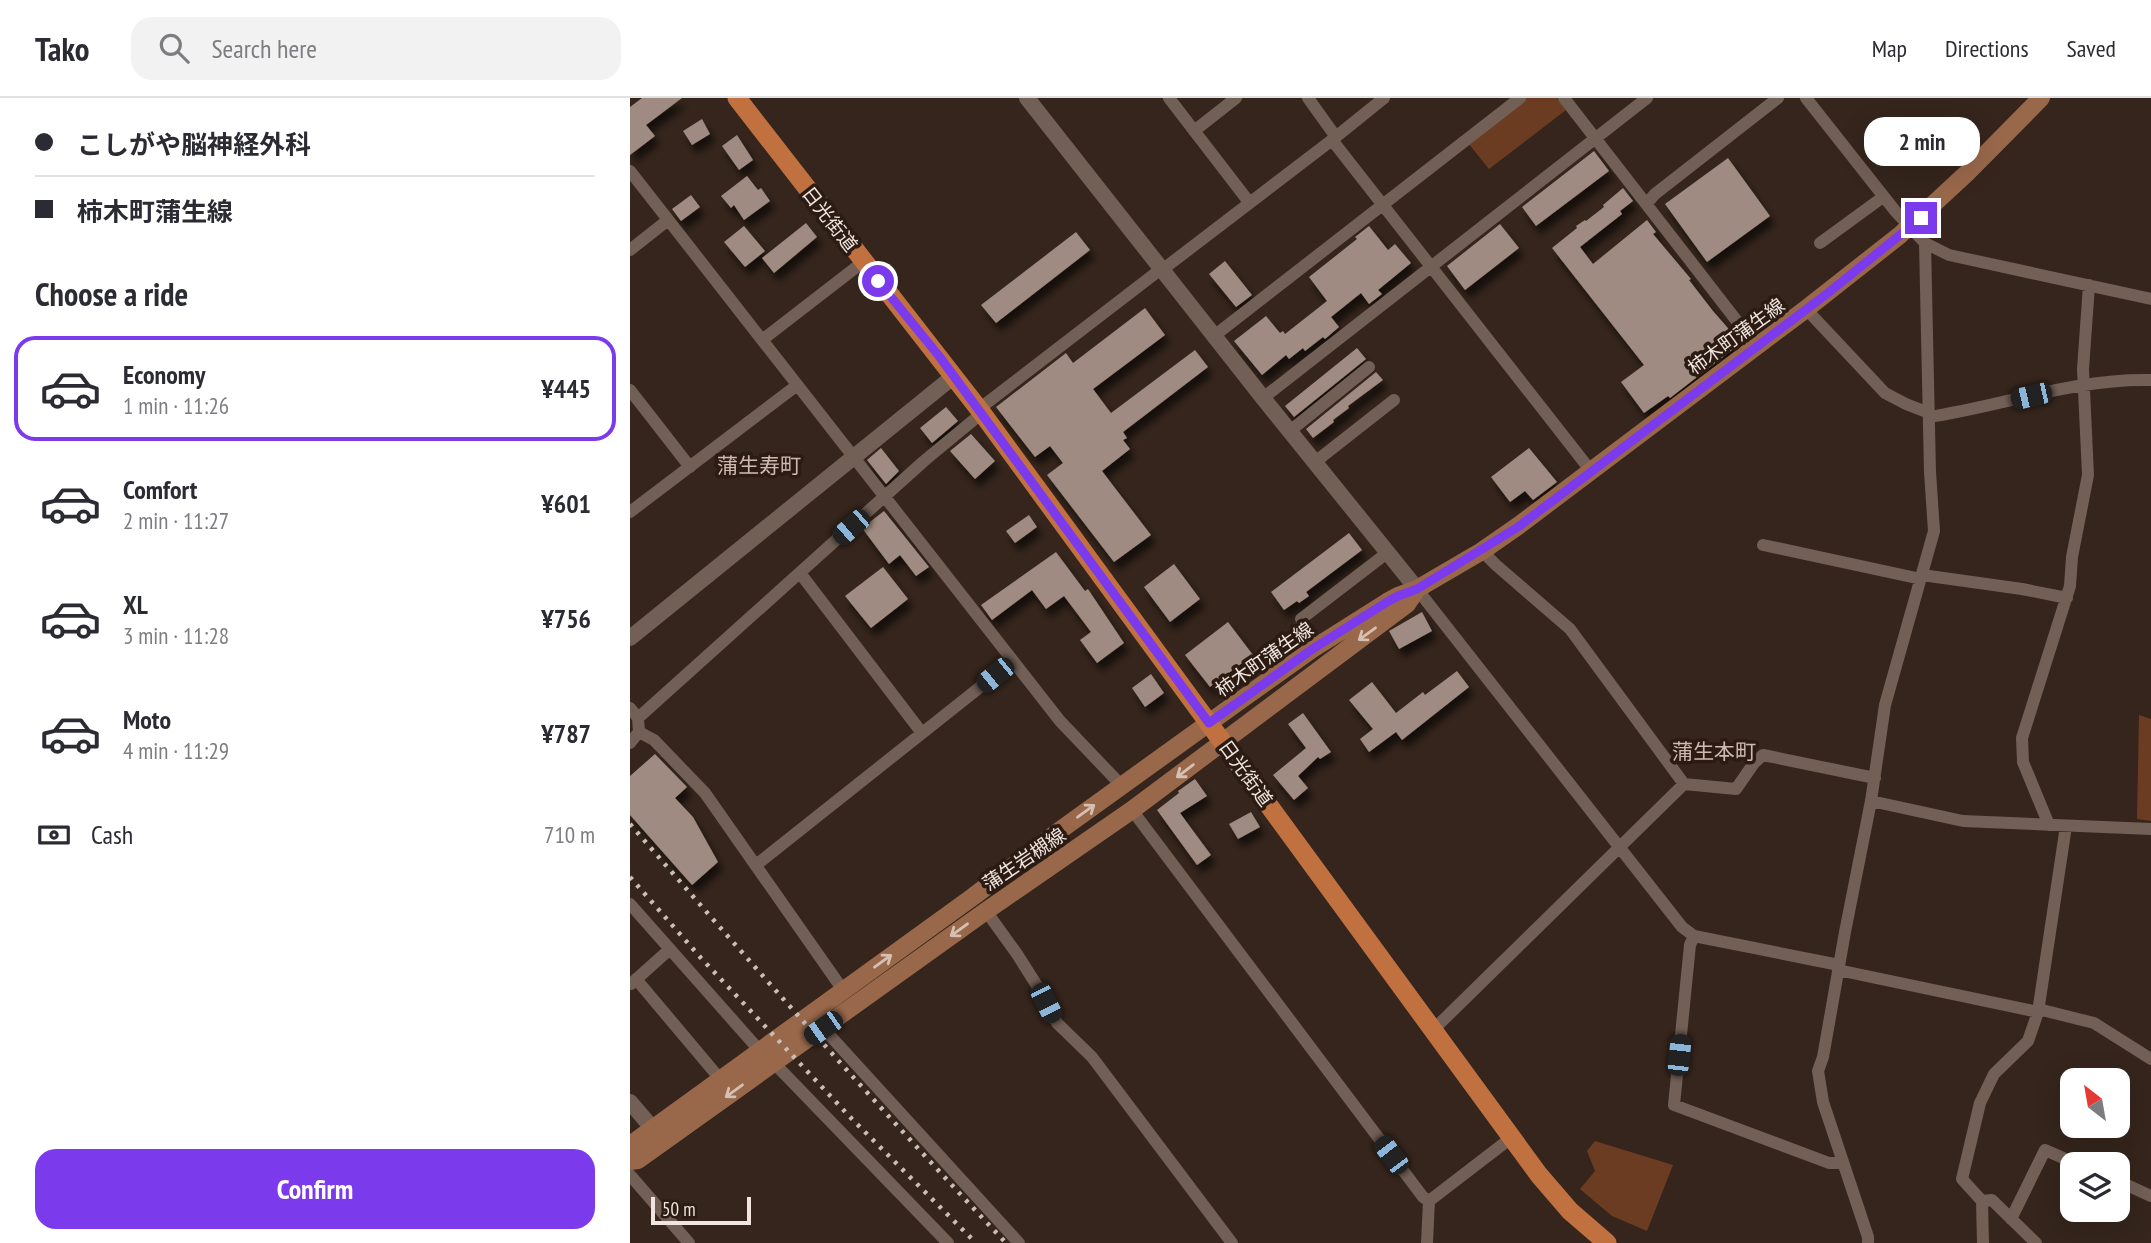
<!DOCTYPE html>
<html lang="en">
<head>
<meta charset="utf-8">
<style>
  body { margin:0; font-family:"PT Sans Narrow","Noto Sans JP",sans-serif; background:#f2f2f3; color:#2b2b33; height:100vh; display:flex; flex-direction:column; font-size:26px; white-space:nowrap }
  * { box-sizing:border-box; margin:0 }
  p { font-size:23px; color:#7c7c81 }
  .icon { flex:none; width:38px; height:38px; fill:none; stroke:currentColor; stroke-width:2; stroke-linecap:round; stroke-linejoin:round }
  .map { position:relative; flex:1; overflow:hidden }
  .side { display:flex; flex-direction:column; background:#fff; width:630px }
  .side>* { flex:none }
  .top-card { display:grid; align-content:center; height:154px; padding:0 35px; background:#fff }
  .needle { width:46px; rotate:329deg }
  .tools { position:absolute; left:1430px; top:970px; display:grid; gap:14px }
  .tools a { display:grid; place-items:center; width:70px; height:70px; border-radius:14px; background:#fff; box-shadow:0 7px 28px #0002; font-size:35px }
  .scale { position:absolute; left:21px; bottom:18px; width:100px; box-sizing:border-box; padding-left:7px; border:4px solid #f0e5df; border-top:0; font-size:19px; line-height:24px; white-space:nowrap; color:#f0e5df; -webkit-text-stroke:5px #2b1b13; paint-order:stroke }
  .end { position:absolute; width:32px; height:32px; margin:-16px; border:9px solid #7c3aed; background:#fff; box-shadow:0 0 0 4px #fff }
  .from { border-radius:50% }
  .bubble { position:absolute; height:49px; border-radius:21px; background:#fff; box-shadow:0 7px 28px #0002; font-size:23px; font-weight:600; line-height:49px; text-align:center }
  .car { position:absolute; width:21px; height:42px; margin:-21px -10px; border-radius:9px; box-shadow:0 0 5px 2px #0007; background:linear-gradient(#222 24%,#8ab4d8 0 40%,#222 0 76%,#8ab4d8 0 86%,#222 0) }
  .top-card b { display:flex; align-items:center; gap:24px; height:66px; font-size:26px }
  .top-card b+b { border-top:2px solid #e1e1e2 }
  .top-card i { width:18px; height:18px; background:#2b2b33 }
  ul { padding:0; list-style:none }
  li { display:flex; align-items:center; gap:21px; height:105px; margin:0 14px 10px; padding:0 21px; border:4px solid transparent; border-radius:21px }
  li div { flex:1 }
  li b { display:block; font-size:26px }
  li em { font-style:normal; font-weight:600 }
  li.on { border-color:#7c3aed }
  li>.icon { width:63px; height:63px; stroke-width:1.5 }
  h2 { padding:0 35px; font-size:32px; line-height:84px }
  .pay { display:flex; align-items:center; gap:18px; height:77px; padding:0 35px; font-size:26px }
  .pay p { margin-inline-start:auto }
  .cta { display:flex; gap:14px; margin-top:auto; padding:14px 35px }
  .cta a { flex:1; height:80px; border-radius:21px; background:#7c3aed; color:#fff; font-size:28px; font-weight:600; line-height:80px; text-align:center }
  header { display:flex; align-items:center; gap:42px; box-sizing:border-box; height:98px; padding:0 35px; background:#fff; border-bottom:2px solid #e1e1e2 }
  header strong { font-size:33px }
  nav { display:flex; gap:38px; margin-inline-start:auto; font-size:24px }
  .search { width:490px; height:63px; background:#f2f2f3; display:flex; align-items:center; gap:18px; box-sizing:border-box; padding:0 24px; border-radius:21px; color:#7c7c81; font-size:26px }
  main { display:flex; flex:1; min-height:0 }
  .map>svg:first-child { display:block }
</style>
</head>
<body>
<header>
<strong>Tako</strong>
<div class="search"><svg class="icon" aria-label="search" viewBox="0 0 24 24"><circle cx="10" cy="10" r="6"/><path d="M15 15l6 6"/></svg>Search here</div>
<nav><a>Map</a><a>Directions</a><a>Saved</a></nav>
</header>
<main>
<section class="side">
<div class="top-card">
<b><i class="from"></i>こしがや脳神経外科</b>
<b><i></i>柿木町蒲生線</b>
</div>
<h2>Choose a ride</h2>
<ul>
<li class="on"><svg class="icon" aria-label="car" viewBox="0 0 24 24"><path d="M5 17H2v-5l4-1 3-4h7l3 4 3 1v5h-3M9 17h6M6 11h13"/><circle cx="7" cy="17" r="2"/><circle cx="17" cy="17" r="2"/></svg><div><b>Economy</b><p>1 min · 11:26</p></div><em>¥445</em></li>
<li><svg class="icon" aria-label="car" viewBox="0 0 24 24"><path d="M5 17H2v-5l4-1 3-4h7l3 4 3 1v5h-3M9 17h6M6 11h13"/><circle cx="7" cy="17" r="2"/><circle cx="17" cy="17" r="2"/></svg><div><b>Comfort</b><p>2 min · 11:27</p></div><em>¥601</em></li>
<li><svg class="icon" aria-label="car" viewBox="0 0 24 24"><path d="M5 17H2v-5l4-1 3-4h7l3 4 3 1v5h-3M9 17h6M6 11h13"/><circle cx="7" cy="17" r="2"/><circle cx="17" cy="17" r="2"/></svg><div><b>XL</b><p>3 min · 11:28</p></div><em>¥756</em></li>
<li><svg class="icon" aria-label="car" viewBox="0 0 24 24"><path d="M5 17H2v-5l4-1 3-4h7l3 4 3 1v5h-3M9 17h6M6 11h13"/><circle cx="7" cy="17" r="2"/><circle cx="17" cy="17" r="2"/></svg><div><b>Moto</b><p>4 min · 11:29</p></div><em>¥787</em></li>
</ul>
<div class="pay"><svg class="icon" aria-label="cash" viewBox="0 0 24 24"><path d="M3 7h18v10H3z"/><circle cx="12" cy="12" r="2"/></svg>Cash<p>710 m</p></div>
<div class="cta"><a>Confirm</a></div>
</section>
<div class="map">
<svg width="1521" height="1145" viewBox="0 0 1521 1145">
  <defs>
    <filter id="shadow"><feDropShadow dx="4.5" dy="8" stdDeviation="3.5" flood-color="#0009"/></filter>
  </defs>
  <rect width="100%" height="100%" fill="#35251c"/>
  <path fill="#6c3c22" d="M895 0H927L936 12 859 71 838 45Z
    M1509 617 1521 621V723L1507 721Z
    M965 1043 1043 1067 1017 1133 982 1118 950 1091 965 1073 957 1053Z"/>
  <path fill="#9f8b81" filter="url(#shadow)" d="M12 0H52L16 27 25 38 0 57V9Z
    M72 21 80 36 62 47 53 33Z
    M107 37 123 62 109 72 92 48Z
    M964 53 979 73 906 128 892 109Z
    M1098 60 1140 118 1077 164 1035 106Z
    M117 78 128 92 131 90 140 103 114 122 104 107 101 110 91 98Z
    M993 90 1003 103 990 113 992 116 950 149 963 166 1017 122 1026 134 1023 136 1061 181 1059 182 1083 213 1111 245 1040 300 1038 298 1014 315 991 284 1014 267 922 150 947 130 946 128 955 122 956 123 974 109 973 107Z
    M61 97 70 109 51 123 42 111Z
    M176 125 187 139 144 175 132 160Z
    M870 126 889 150 835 192 817 168Z
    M114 128 135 153 115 169 94 144Z
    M739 128 758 152 765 146 781 165 748 192 752 196 739 206 731 195 701 219 709 229 695 241 693 239 675 253 673 250 659 261 656 257 632 277 604 243 636 218 650 235 653 233 655 236 697 203 679 179 727 141 725 139Z
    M446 134 460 152 366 225 351 207Z
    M595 163 622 197 606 209 579 176Z
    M515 210 535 237 463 291 481 315 565 252 578 269 493 334 497 340 493 342 500 351 472 373 521 437 484 464 417 377 433 365 420 348 405 359 366 309 436 255 443 265Z
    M727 250 736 261 664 319 655 308Z
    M746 274 753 282 718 308 719 310 703 322 704 324 683 340 676 331Z
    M316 309 328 323 302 345 290 330Z
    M341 336 365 363 345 381 320 353Z
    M251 350 269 373 256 386 237 362Z
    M899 350 927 384 903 402 895 393 880 404 861 379Z
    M254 413 299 469 286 478 270 457 259 466 232 430Z
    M399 417 407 429 385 445 376 433Z
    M719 435 732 452 676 494 679 498 669 505 667 503 654 512 641 494Z
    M426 454 455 493 458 491 494 545 467 565 450 542 461 534 434 498 416 511 402 492 362 522 351 507Z
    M544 466 570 501 540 524 514 489Z
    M253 469 278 501 241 530 215 498Z
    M792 514 802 533 769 551 759 533Z
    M598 524 623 557 580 589 555 557Z
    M827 573 839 589 772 642 766 634 739 654 730 641 743 631 719 602 742 584 766 615 793 594 795 597Z
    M521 576 534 595 515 609 502 590Z
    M673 615 701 654 690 661 688 659 668 678 678 690 664 702 643 677 676 650 658 626Z
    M25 656 57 689 45 700 63 719 88 764 62 787 0 717V678Z
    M565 681 577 698 550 715 581 757 567 767 527 712 549 695 548 693Z
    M621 714 630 729 608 741 599 726Z"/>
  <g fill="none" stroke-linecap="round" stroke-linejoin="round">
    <path stroke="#725f56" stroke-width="12" d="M539 0 619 104
      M678 0 706 39
      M934 0 1127 249
      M1176 0 1266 114 1295 145 1319 157 1521 201
      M564 33 606 0
      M702 42 961 373
      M0 73 430 623 492 688
      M1017 105 1025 96 1148 0
      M1190 145 1253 99
      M0 152 38 122
      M532 172 702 42 754 0
      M1176 211 1255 295 1276 306 1299 315
      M584 238 890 0
      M132 242 233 164
      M0 292 60 369
      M633 300 1017 0
      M349 311 531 171
      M1299 319C1373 308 1445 280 1521 282
      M660 333 739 269
      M685 364 764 302
      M0 414 166 288
      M1133 447 1291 481
      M852 453 866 467 940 531 1054 686 1106 691 1124 665 1133 657 1245 680
      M170 475 292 635
      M1292 477 1392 491 1437 500
      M787 491 1052 829 1064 838 1209 867
      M671 521 757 455
      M0 610 8 620 9 634 0 645
      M8 620 294 363 352 315
      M9 634 24 642 75 695 213 892
      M1241 703 1333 723 1521 731
      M502 712 793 1099 799 1103
      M1419 727 1393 664 1392 640 1440 488 1442 459 1458 377 1453 271 1459 187
      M126 767 383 563
      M0 806 130 953
      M356 813 387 856 406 886 427 925 462 959 602 1145
      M1064 838 1060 847 1044 1007 1199 1065H1213
      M1208 872 1408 914
      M6 881 91 982
      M1 886 40 851
      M1408 911 1464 925 1521 961
      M193 930 389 1145
      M802 933 1054 686
      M144 965 318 1145
      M0 1077 59 1145
      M1488 1083 1521 1098
      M1352 1103 1353 1145
      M1381 1121 1415 1052 1447 1066
      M797 1145 799 1103 881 1040
      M1238 1145V1139L1193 1004 1188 973 1193 959 1215 834 1241 703 1255 607 1304 433 1300 374 1295 145
      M1406 1145 1362 1102 1352 1103 1332 1081 1350 1005 1364 976 1398 943 1408 914 1436 728"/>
    <path stroke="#725f56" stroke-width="16" d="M397 0 633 300 787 491
      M0 540 324 278
      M0 1004 23 1031"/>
    <path stroke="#99684b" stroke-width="18" d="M0 1047 344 798 429 733 608 604 681 552 757 504 768 498 787 491
      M0 1063 8 1062 356 813 502 712 777 506 787 491 852 453 888 428 1176 211 1270 137 1337 75 1411 0"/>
    <path stroke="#c17140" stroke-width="19" d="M107 0 352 315 909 1077 940 1113 977 1145"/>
    <path stroke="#cabeb8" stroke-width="4.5" stroke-dasharray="3.5 7" stroke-linecap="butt" d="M0 726C123 868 247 1008 376 1145
      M0 779 71 860 222 1021 346 1145"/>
  </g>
  <defs><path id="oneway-shaft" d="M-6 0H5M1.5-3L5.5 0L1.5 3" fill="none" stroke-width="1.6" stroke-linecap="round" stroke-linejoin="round" transform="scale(1.75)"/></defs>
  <g stroke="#d6c0b3">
    <use href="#oneway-shaft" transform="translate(737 536) rotate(144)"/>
    <use href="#oneway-shaft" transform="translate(555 673) rotate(143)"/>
    <use href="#oneway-shaft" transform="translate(456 713) rotate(-36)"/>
    <use href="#oneway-shaft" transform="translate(329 832) rotate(144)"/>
    <use href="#oneway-shaft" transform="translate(253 863) rotate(-36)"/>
    <use href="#oneway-shaft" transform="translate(104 993) rotate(144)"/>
  </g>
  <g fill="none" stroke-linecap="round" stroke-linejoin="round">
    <path stroke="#7c3aed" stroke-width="9" d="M248 183 309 258 579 625 681 552 757 504 768 498 787 491 888 429 1198 195 1291 120"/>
  </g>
  <g text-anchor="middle" stroke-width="7" stroke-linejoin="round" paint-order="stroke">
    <g font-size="19" fill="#f0e5df" stroke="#2b1b13">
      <text transform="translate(200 121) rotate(52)" y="7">日光街道</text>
      <text transform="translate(1106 238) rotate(-36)" y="7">柿木町蒲生線</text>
      <text transform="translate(634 561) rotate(-35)" y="7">柿木町蒲生線</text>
      <text transform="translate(616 675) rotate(54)" y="7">日光街道</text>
      <text transform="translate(394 761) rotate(-34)" y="7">蒲生岩槻線</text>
    </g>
    <g font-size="21" fill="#cfbaaf" stroke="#2b1b13">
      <text x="129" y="375">蒲生寿町</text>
      <text x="1084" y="661">蒲生本町</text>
    </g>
  </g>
</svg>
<div class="tools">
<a><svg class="needle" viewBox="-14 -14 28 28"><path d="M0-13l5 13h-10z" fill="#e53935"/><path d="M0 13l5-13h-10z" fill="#7c7c81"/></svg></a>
<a><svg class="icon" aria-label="layers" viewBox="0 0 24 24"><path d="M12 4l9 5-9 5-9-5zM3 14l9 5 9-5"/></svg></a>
</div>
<div class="scale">50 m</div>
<i class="end from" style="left:248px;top:183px"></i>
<i class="end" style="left:1291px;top:120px"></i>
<div class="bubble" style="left:1234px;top:19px;width:116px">2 min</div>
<i class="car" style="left:1401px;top:298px;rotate:257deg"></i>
<i class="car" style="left:221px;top:429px;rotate:229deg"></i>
<i class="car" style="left:365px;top:577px;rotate:231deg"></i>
<i class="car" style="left:416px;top:905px;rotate:153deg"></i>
<i class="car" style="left:193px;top:930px;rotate:235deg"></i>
<i class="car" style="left:1049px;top:957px;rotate:6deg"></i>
<i class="car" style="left:761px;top:1057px;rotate:323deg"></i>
</div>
</main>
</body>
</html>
